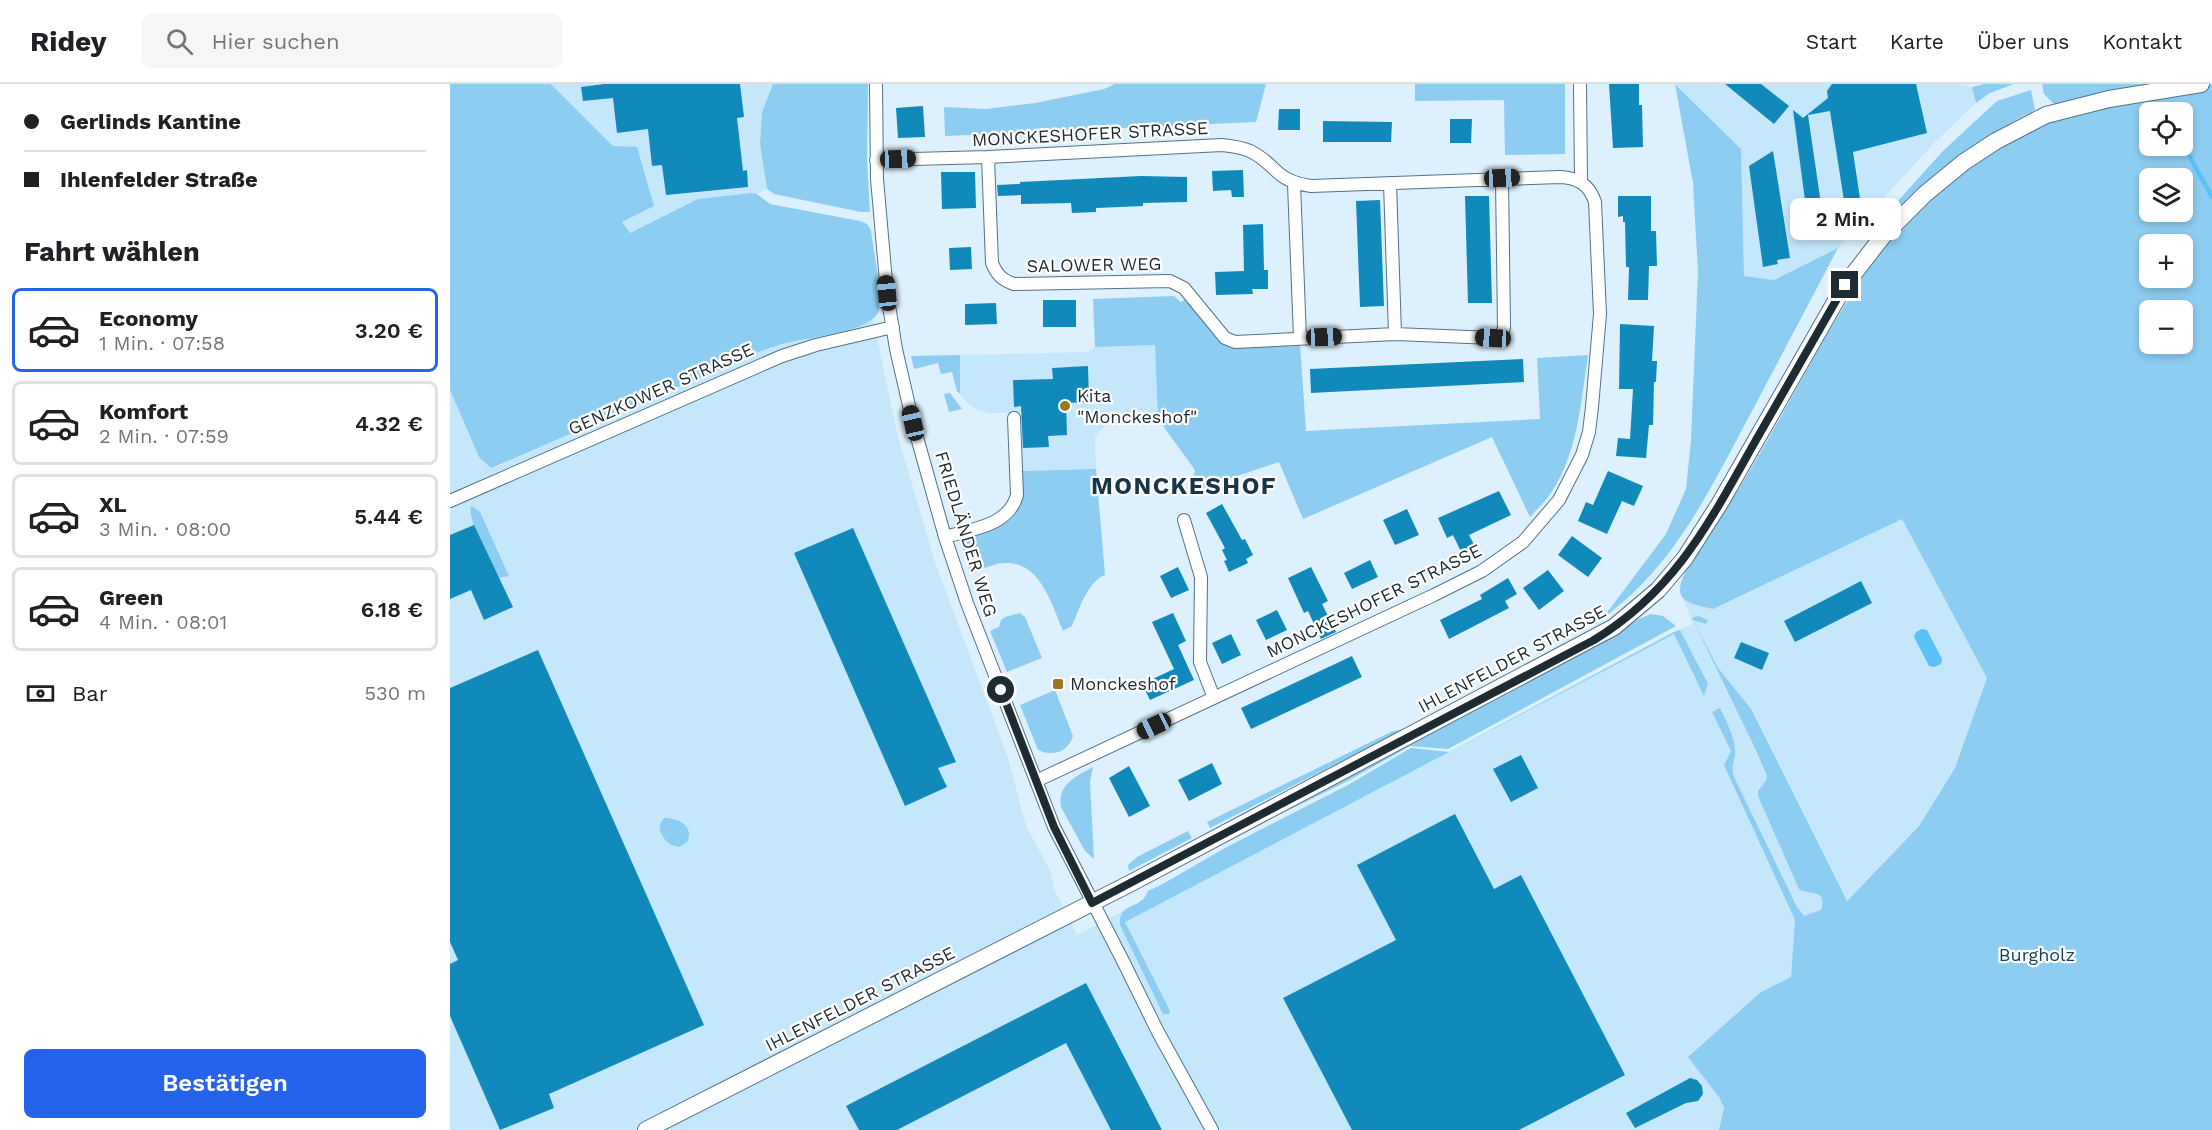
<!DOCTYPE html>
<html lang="de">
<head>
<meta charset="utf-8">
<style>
  body { margin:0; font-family:"Work Sans",sans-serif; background:#f6f6f6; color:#202124; height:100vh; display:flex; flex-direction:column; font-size:22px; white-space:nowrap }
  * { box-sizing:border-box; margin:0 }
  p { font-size:20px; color:#757577 }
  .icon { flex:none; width:33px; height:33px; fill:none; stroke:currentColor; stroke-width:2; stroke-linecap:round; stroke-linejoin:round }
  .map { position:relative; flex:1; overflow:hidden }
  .details { display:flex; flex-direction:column; background:#fff; width:450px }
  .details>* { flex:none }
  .guide { display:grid; align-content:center; height:132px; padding:0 24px; background:#fff }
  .tools { position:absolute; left:1689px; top:18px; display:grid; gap:12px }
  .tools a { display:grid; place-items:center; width:54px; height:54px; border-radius:9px; background:#fff; box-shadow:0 3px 9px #0003; font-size:30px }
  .end { position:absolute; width:27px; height:27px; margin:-14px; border:8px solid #1e2b33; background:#fff; box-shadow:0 0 0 3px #fff }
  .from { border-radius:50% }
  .bubble { position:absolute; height:42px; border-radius:9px; background:#fff; box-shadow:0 3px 9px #0003; font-size:20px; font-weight:600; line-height:42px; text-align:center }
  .car { position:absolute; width:18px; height:36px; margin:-18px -9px; border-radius:8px; box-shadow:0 0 4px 2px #0007; background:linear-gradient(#222 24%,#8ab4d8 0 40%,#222 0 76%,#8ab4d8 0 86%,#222 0) }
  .guide b { display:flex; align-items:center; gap:21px; height:57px; font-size:22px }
  .guide b+b { border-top:2px solid #e0e0e0 }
  .guide i { width:15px; height:15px; background:#202124 }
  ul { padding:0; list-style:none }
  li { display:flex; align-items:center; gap:18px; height:84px; margin:0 12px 9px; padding:0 12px; border:3px solid #e0e0e0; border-radius:9px }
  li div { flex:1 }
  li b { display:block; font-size:22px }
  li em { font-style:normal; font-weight:600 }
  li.current { border-color:#2563eb }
  li>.icon { width:54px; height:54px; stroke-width:1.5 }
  h2 { padding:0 24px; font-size:27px; line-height:72px }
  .pay { display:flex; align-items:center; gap:15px; height:66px; padding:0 24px; font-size:22px }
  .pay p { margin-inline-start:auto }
  .primary-button { display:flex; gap:12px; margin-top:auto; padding:12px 24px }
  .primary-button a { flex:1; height:69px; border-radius:9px; background:#2563eb; color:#fff; font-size:24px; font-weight:600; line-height:69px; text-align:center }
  header { display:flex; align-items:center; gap:36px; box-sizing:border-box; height:84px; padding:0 30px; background:#fff; border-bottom:2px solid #e0e0e0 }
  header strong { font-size:28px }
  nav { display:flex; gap:33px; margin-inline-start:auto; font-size:21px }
  .search { width:420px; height:54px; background:#f6f6f6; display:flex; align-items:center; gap:15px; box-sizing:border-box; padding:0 21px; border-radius:9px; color:#757577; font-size:22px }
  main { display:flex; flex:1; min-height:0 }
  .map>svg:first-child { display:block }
</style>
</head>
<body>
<header>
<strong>Ridey</strong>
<div class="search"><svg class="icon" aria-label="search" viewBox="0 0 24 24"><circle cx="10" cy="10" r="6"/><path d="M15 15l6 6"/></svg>Hier suchen</div>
<nav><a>Start</a><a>Karte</a><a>Über uns</a><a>Kontakt</a></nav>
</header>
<main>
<section class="details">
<div class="guide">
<b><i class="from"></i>Gerlinds Kantine</b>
<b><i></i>Ihlenfelder Straße</b>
</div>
<h2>Fahrt wählen</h2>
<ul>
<li class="current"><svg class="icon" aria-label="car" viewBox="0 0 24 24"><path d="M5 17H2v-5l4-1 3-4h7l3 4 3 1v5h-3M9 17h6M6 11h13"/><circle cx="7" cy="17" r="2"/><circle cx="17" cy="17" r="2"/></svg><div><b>Economy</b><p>1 Min. · 07:58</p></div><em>3.20 €</em></li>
<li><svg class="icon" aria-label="car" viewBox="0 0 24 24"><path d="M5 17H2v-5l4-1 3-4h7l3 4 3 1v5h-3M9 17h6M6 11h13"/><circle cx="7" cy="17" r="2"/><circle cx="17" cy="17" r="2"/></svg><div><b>Komfort</b><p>2 Min. · 07:59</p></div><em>4.32 €</em></li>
<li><svg class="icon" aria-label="car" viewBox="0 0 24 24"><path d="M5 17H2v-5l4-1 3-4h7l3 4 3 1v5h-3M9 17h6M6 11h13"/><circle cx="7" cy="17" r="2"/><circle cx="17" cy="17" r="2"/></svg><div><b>XL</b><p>3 Min. · 08:00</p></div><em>5.44 €</em></li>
<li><svg class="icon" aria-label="car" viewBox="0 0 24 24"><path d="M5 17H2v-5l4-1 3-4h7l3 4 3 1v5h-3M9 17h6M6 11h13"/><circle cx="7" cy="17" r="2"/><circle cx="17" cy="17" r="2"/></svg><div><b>Green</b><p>4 Min. · 08:01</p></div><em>6.18 €</em></li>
</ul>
<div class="pay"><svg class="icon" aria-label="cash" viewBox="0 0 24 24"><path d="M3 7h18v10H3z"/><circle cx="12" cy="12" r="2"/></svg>Bar<p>530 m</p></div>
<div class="primary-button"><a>Bestätigen</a></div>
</section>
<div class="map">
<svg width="1762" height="1046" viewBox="0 0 1762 1046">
  <rect width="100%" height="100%" fill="#dcf0fd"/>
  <path fill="#c5e7fb" d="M101 0H323L312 28 310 60 317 105 307 110 301 109 248 115 180 149 172 138 163 62Z
    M1226 0H1509L1522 3 1526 19 1484 59 1388 164 1324 196 1294 192 1291 65Z
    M423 235 448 353 485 478 558 674 576 742 600 786 605 807 627 851 693 817 696 814 698 807 711 801 809 746 898 701 961 664 999 668 1224 548 1243 540 1231 510 1239 518 1263 525 1452 435 1537 594 1505 684 1469 742 1396 817 1345 836 1341 893 1311 908 1269 1013 1274 1024 1269 1046H0V306L29 373 309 268 343 257 382 250 406 243Z
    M705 261 708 335 667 336 659 339 645 352 646 385 573 387 571 329H537L527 326 517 319 510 310V271L638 268 645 263Z"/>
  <path fill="#8dcdf1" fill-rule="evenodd" d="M0 0H101L163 62 187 63 204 122 172 138 180 149 248 115 301 109 307 110 320 120 410 137 417 140 421 146C423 165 432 207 429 225 426 247 363 253 345 257 333 259 321 264 309 268L41 384 29 373 0 306Z
    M323 0H418L417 76 420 128H411L324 110 317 105 310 60 312 28Z
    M665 0H816L806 38 495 52 494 23 536 25 585 19 654 5Z
    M965 0H1115V70L1055 71 1054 16 965 17Z
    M1225 0 1291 65 1294 192 1324 196 1388 164C1359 219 1330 274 1301 329 1260 405 1225 482 1153 534L1216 450 1236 405 1241 356 1248 188 1243 99Z
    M1534 0H1564L1540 9 1526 19 1522 3Z
    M1592 0H1762V1046H1269L1274 1024 1269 1013 1238 973 1311 908 1341 893 1345 836 1274 681 1281 667 1262 628 1270 624C1276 637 1284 651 1285 665 1286 676 1280 680 1284 693L1347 823 1354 832 1371 826C1378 804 1360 812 1349 805L1308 712V707L1316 697 1317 692 1304 662 1242 534 1248 532 1258 536 1256 540 1243 536 1268 584 1301 625 1397 817 1469 742 1505 684 1537 594 1452 435 1263 525C1252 522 1230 520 1230 506 1230 486 1264 445 1275 427 1311 371 1342 312 1375 254 1395 221 1415 186 1440 156 1487 102 1548 62 1605 21L1594 10ZM1700 28H1732V62H1700ZM1700 94H1732V128H1700ZM1700 160H1732V194H1700ZM1700 226H1732V260H1700Z
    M1581 6 1585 26C1524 55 1474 101 1425 147L1416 152 1494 66 1547 17Z
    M724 212 731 218 736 215 771 258 785 264 850 260 856 347 1090 335 1087 274 1138 271C1131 317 1128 369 1101 409 1095 418 1087 425 1080 433L1042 353 853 435 829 378 740 408 745 386 708 335 705 261 645 263 643 215Z
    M510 271V310L507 307 502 288 491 290 488 279 464 285 461 272Z
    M500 309 512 325 499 328 494 310Z
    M646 385 655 491C637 498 629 526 622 542L613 547C602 521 590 477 555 479 544 479 534 486 522 486L519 484 510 455C557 440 573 443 573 387Z
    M21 422 30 428 59 492 48 494C41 479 17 436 21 422Z
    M570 529 575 533 592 574 557 588 540 547 549 543 551 536 555 533Z
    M1201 530 1213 532 1226 542 998 665 960 662 896 698 806 742 960 659 1147 562 1189 535Z
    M1230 546 1258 600 1254 612 1224 550 675 838 720 927 719 930H713L670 841C668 817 691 827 698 807L711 801 775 764 898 701 961 664 999 668 1224 548Z
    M605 606 623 652C618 668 603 673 588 666L570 621Z
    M957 644 760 744 757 738 941 648Z
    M643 683 640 698 644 775 635 767 611 723C607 701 626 692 643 683Z
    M214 734C228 734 245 742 237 758L229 763C216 762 203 745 214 734Z
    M738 747 742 754 679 787 678 781 687 773Z"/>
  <path fill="#5cc1f6" d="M1472 545 1477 546 1492 575 1491 580 1484 583 1479 582 1464 553 1466 548Z"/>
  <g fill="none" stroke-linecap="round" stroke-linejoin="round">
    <path stroke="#5cc1f6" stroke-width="4.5" d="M1732 59 1762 113"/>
  </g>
  <path fill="#1289bb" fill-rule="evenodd" d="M154 0H290L294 33 287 34 293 87 297 86 298 103 216 111 212 81 202 82 198 45 167 49 163 14 133 17 131 3Z
    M1159 0H1189V21H1192L1193 63 1163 64Z
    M1275 0H1311L1339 22 1324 40Z
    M1382 0H1466L1477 49 1403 68 1411 121 1419 120 1397 140 1359 146 1343 26 1353 34 1378 14 1377 7ZM1380 27 1395 123 1372 127 1358 31Z
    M473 22 475 53 448 54 446 24Z
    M829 25H850V46H828Z
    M1000 35H1022L1021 59H1000Z
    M873 37 942 38 941 58H873Z
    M1323 67 1340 174 1327 176 1328 180 1313 183 1299 82Z
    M793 86 794 113H782L781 106 763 107 762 87Z
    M491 88H525L526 124 492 125Z
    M691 92 737 93V118L693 119V122L646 124V128L622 129 621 119 571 120V111L548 112 547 101 570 100V98Z
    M1015 112H1039L1042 219H1018Z
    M1168 112H1201V147H1206L1207 182H1199L1198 216H1178L1179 183H1176L1175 138H1173V132L1168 133Z
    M930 116 934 222 910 223 906 117Z
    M813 140 814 186H818V205H802L803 210 766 211 765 188 794 187 793 141Z
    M521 163 522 185 500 186 499 164Z
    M593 216H626V243H593Z
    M546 219 547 240 515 241V220Z
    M1170 240 1204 242 1202 277H1207L1206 298H1204L1203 341H1199L1196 374 1166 372 1168 354 1180 355 1183 305H1169Z
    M1073 275 1074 298 861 309 860 285Z
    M638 282 639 318 616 319 617 351 598 352 599 363 573 364 571 322 564 323 563 296 603 295 602 284Z
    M1158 387 1193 402 1184 422 1172 417 1157 450 1128 437 1136 418 1143 421Z
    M1049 407 1061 431 1019 451 1028 468 1014 474 1003 451 997 454 988 434Z
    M772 420 792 456 795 455 803 471 796 475 798 479 779 488 774 477 777 476 772 466 775 464 756 429Z
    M957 425 969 451 945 461 933 436Z
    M24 441 63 523 34 536 21 506 0 515V451Z
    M403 444 506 678 488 684 497 703 455 722 344 469Z
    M1122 452 1152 474 1138 493 1108 471Z
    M920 476 928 493 902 505 894 489Z
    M728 483 739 506 721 514 710 492Z
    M861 483 878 517 872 520 886 548 871 555 858 527 854 529 838 494Z
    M1098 486 1114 507 1089 526 1073 504Z
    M1058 494 1067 510 1055 517 1059 524 999 555 990 536 1032 515 1030 511Z
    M1411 497 1422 519 1345 558 1334 537Z
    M827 526 837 546 816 556 806 536Z
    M723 529 736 557 728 561 744 596 700 616 692 600 724 585 702 538Z
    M781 550 791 571 772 580 762 559Z
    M1291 558 1319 569 1312 586 1284 574Z
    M88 566 254 941 99 1010 104 1024 50 1046 0 932V880L8 876 0 858V604Z
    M902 572 912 593 801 645 791 624Z
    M1071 671 1088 704 1061 718 1043 685Z
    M762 679 772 700 739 717 728 696Z
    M679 682 700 722 679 733 659 694Z
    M1005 730 1044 805 1071 791 1175 991 1069 1046H902L833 914 946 856 907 781Z
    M636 899 712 1046H661L616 959 447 1046H409L396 1022Z
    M1240 994 1247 996 1252 1002 1253 1010 1248 1017 1236 1019 1185 1044 1176 1029Z"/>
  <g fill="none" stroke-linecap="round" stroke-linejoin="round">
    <defs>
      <path id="street" d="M426 0 427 95 437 209 446 265 463 339 495 453 517 519 604 743 673 877 708 948 762 1046
        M1130 0 1131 97
        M538 73 542 179C547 191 552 196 564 200L720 197 734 204 775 254 785 258 945 250 1043 254 1052 251 1054 243 1052 94
        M426 76 538 73 772 61C782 62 791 63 800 67 827 80 824 97 861 102L1110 93C1128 94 1139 100 1145 118L1150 230 1142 323 1139 348 1132 371 1109 416 1073 458 1032 487 984 511 586 697
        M940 99 945 250
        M844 100 850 254
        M0 417 332 272 366 261 443 243
        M734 436 751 493 750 578 764 614
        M495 453C522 445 559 442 567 411L564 334"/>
      <path id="secondary" d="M196 1046 681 799 1164 543 1208 506 1235 474 1270 419 1395 201 1433 152 1475 110 1514 78 1546 57 1596 31 1659 15 1751 0"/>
    </defs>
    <use href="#street" stroke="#537284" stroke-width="14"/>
    <use href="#secondary" stroke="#537284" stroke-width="18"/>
    <use href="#street" stroke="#fff" stroke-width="12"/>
    <use href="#secondary" stroke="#fff" stroke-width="16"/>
  </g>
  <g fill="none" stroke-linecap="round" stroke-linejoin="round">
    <path stroke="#1e2b33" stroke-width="8" d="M551 606 604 743 642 819 1144 556C1227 505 1260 437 1306 356 1336 304 1365 253 1395 201"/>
  </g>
  <g fill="#9b7722" stroke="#fff" stroke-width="2">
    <circle cx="615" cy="322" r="6"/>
    <rect x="602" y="594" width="12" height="12" rx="3"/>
  </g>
  <g text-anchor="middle" stroke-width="4.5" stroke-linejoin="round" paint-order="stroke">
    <g font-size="18" fill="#1e2b33" stroke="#fff">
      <text transform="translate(640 50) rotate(-3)" y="6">MONCKESHOFER STRASSE</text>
      <text transform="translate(644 181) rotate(-1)" y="6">SALOWER WEG</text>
      <text transform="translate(211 305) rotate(-24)" y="6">GENZKOWER STRASSE</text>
      <text transform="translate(516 450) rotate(73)" y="6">FRIEDLÄNDER WEG</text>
      <text transform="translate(924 517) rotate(-26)" y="6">MONCKESHOFER STRASSE</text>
      <text transform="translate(1062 575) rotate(-28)" y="6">IHLENFELDER STRASSE</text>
      <text transform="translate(410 915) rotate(-27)" y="6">IHLENFELDER STRASSE</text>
    </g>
    <g font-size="18" fill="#1e2b33" stroke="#fff" text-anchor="start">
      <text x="627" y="318">Kita<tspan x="627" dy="21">"Monckeshof"</tspan></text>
      <text x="620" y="606">Monckeshof</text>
    </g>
    <g font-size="18" fill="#154156" stroke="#fff">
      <text x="1587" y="877">Burgholz</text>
    </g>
    <g font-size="24" font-weight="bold" letter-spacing="1.5" fill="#183646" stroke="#fff">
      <text x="734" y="410">MONCKESHOF</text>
    </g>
  </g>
</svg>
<div class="tools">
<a><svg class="icon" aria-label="locate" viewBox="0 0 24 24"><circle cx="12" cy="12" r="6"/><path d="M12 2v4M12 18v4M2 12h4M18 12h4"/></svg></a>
<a><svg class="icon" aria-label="layers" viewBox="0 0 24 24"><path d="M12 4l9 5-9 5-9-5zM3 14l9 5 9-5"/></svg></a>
<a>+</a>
<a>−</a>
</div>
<i class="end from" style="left:551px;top:606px"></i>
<i class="end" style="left:1395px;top:201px"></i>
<div class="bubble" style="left:1340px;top:114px;width:111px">2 Min.</div>
<i class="car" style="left:448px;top:75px;rotate:88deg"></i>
<i class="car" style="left:1052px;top:94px;rotate:88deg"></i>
<i class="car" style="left:437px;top:209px;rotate:354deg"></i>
<i class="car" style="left:874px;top:253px;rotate:88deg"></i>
<i class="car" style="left:1043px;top:254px;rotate:273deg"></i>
<i class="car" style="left:463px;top:339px;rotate:347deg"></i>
<i class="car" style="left:704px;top:642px;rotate:245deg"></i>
</div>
</main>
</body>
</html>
